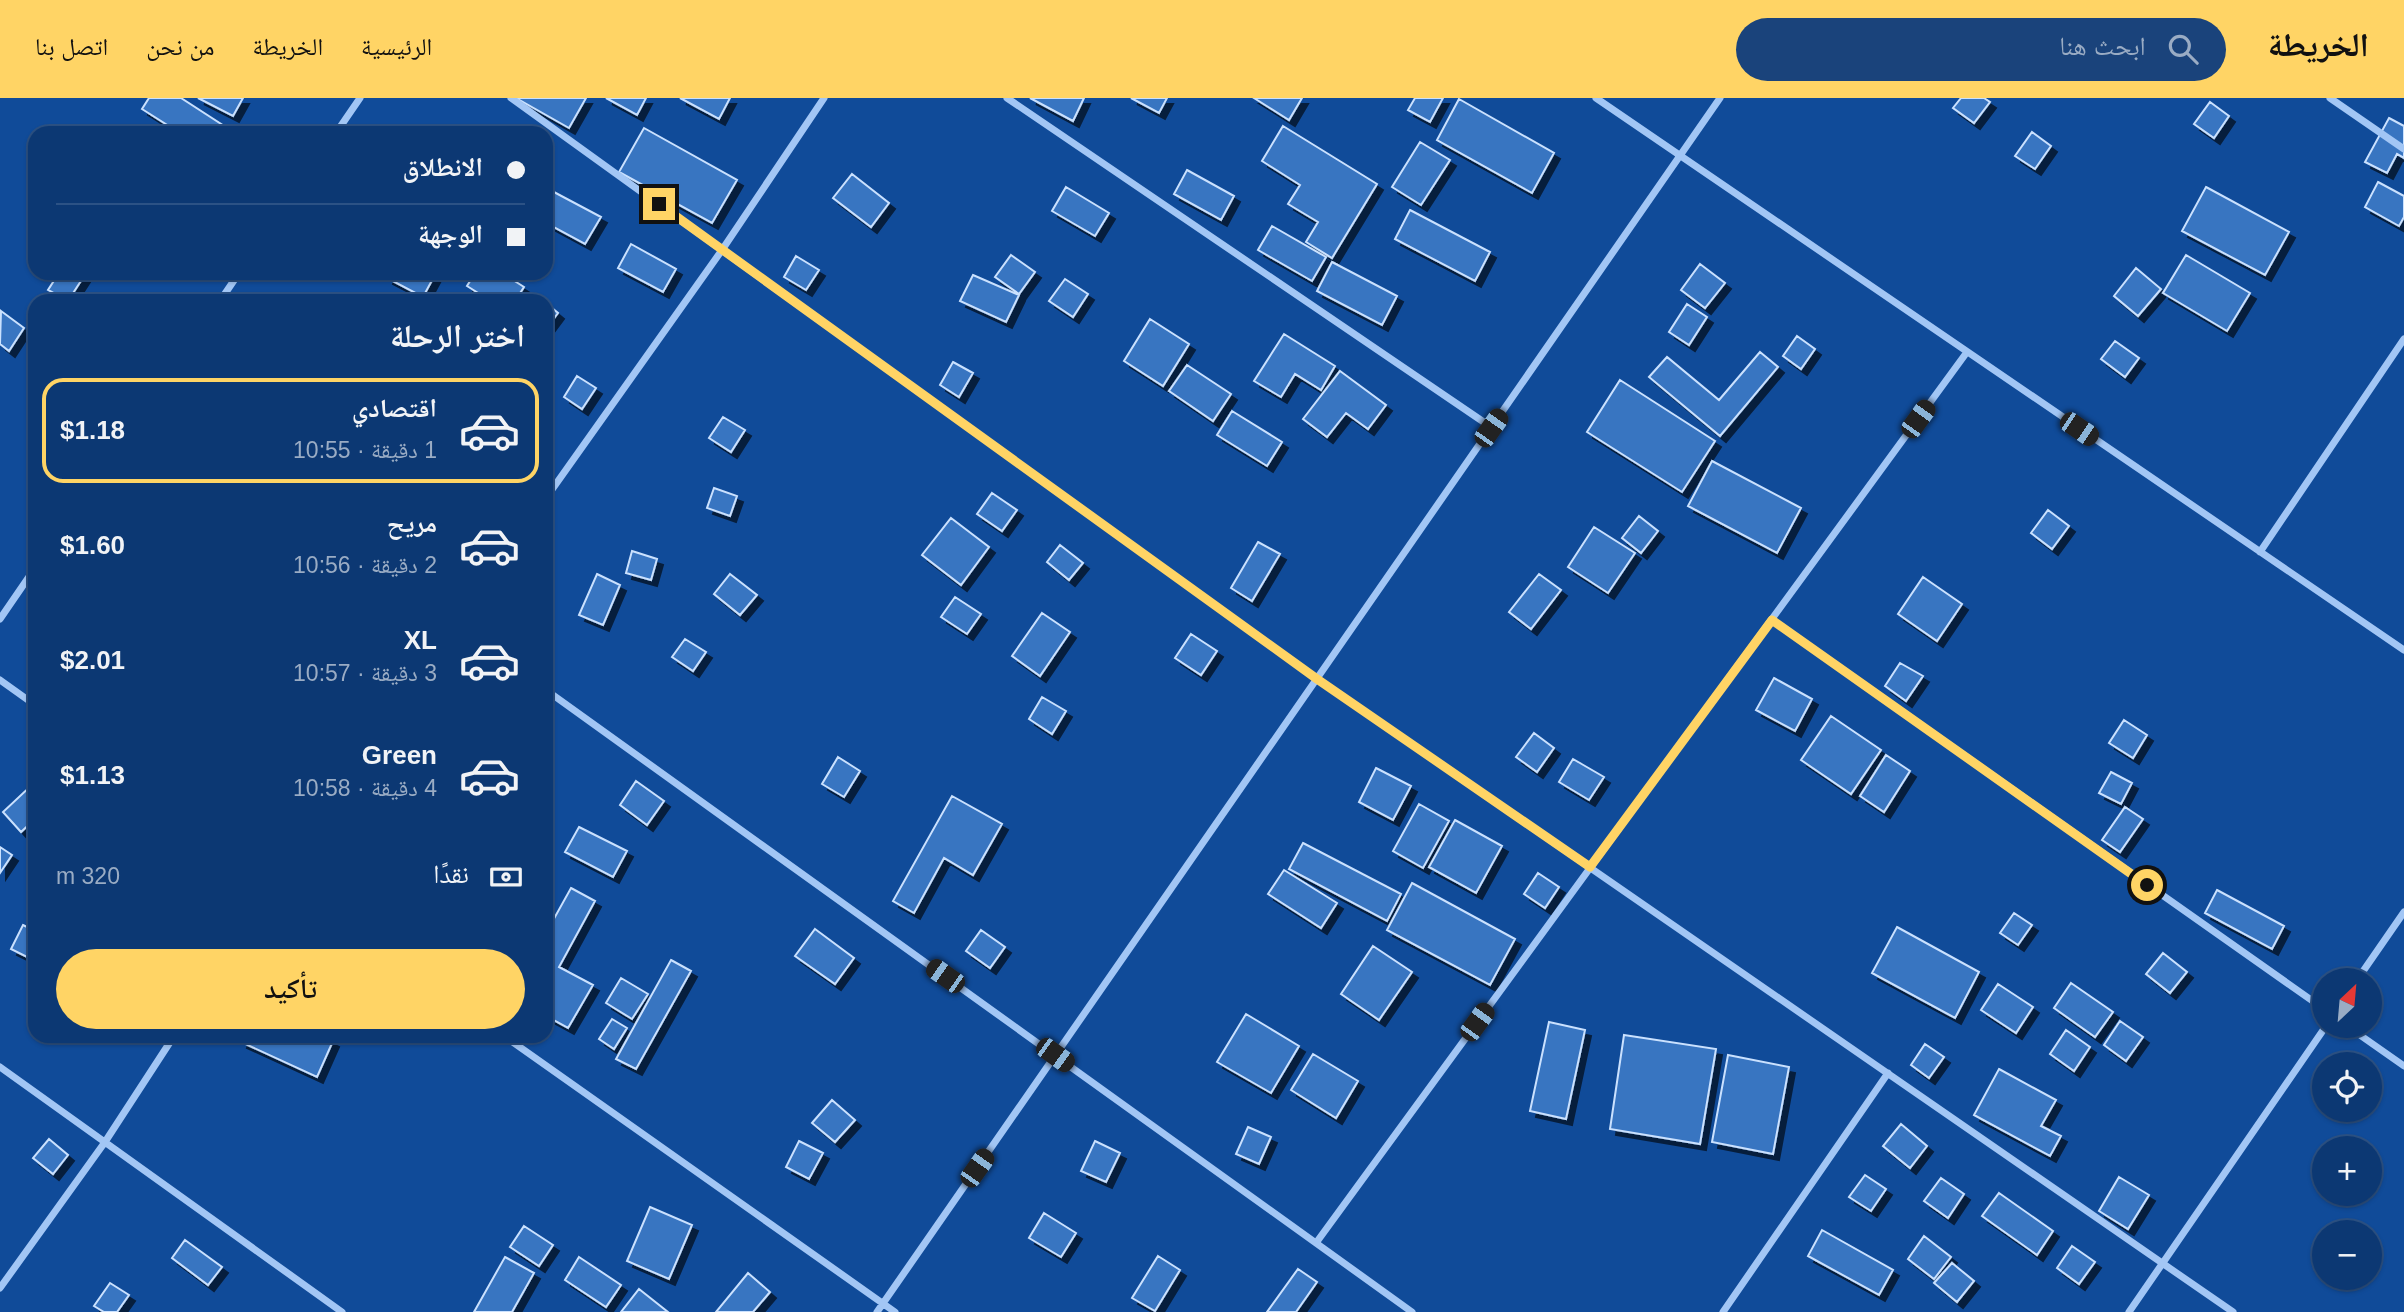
<!DOCTYPE html>
<html lang="ar">
<head>
<meta charset="utf-8">
<style>
  body { margin:0; font-family:Helvetica,"Noto Naskh Arabic",sans-serif; background:#1a437b; color:#f1f3f6; direction:rtl; height:100vh; display:flex; flex-direction:column; font-size:26px; white-space:nowrap }
  * { box-sizing:border-box; margin:0 }
  p { font-size:23px; color:#9aacc4 }
  .icon { flex:none; width:38px; height:38px; fill:none; stroke:currentColor; stroke-width:2; stroke-linecap:round; stroke-linejoin:round }
  .map { position:relative; flex:1; overflow:hidden; direction:ltr }
  .side { position:absolute; left:28px; top:196px; width:525px; height:749px; display:flex; flex-direction:column; background:#0c3873; border-radius:21px; box-shadow:0 2px 5px #0004,0 0 0 2px #2c5285; direction:rtl }
  .side>* { flex:none }
  .hud { position:absolute; left:28px; top:28px; width:525px; height:154px; border-radius:21px; box-shadow:0 2px 5px #0004,0 0 0 2px #2c5285; direction:rtl; display:grid; align-content:center; height:154px; padding:0 28px; background:#0c3873 }
  .needle { width:46px; rotate:26deg }
  .controls { position:absolute; left:2312px; top:870px; display:grid; gap:14px }
  .controls a { display:grid; place-items:center; width:70px; height:70px; border-radius:50%; background:#0c3873; box-shadow:0 2px 5px #0004,0 0 0 2px #2c5285; font-size:35px }
  .end { position:absolute; width:32px; height:32px; margin:-16px; border:9px solid #ffd465; background:#111; box-shadow:0 0 0 4px #111 }
  .from { border-radius:50% }
  .car { position:absolute; width:21px; height:42px; margin:-21px -10px; border-radius:9px; box-shadow:0 0 5px 2px #0007; background:linear-gradient(#222 24%,#8ab4d8 0 40%,#222 0 76%,#8ab4d8 0 86%,#222 0) }
  .hud b { display:flex; align-items:center; gap:24px; height:66px; font-size:26px }
  .hud b+b { border-top:2px solid #2c5285 }
  .hud i { width:18px; height:18px; background:#f1f3f6 }
  ul { padding:0; list-style:none }
  li { display:flex; align-items:center; gap:21px; height:105px; margin:0 14px 10px; padding:0 14px; border:4px solid transparent; border-radius:21px }
  li div { flex:1 }
  li b { display:block; font-size:26px }
  li em { font-style:normal; font-weight:600 }
  li.current { border-color:#ffd465 }
  li>.icon { width:63px; height:63px; stroke-width:1.5 }
  h2 { padding:0 28px; font-size:32px; line-height:84px }
  .pay { display:flex; align-items:center; gap:18px; height:77px; padding:0 28px; font-size:26px }
  .pay p { margin-inline-start:auto }
  .action { display:flex; gap:14px; margin-top:auto; padding:14px 28px }
  .action a { flex:1; height:80px; border-radius:42px; background:#ffd465; color:#111; font-size:28px; font-weight:600; line-height:80px; text-align:center }
  header { display:flex; align-items:center; gap:42px; box-sizing:border-box; height:98px; padding:0 35px; background:#ffd465; color:#111 }
  header strong { font-size:33px }
  nav { display:flex; gap:38px; margin-inline-start:auto; font-size:24px }
  .search { width:490px; height:63px; background:#1a437b; display:flex; align-items:center; gap:18px; box-sizing:border-box; padding:0 24px; border-radius:38px; color:#9aacc4; font-size:26px }
  .map>svg:first-child { display:block }
</style>
</head>
<body>
<header>
<strong>الخريطة</strong>
<div class="search"><svg class="icon" aria-label="search" viewBox="0 0 24 24"><circle cx="10" cy="10" r="6"/><path d="M15 15l6 6"/></svg>ابحث هنا</div>
<nav><a>الرئيسية</a><a>الخريطة</a><a>من نحن</a><a>اتصل بنا</a></nav>
</header>
<div class="map">
<svg width="2404" height="1214" viewBox="0 0 2404 1214">
  <defs>
    <filter id="shadow"><feDropShadow dx="6" dy="6" stdDeviation="0" flood-color="#0009"/></filter>
  </defs>
  <rect width="100%" height="100%" fill="#104b99"/>
  <path fill="#3874c1" stroke="#cae1fe" stroke-width="2" filter="url(#shadow)" d="M149 0H181L235 35H180L142 11Z
    M198 0H243L233 18Z
    M516 0H586L569 30Z
    M606 0H646L637 17Z
    M680 0H730L719 21Z
    M1030 0H1084L1073 23Z
    M1131 0H1167L1159 15Z
    M1254 0H1302L1289 22Z
    M1415 0H1443L1430 24 1408 12Z
    M1961 0H1984L1990 4 1974 25 1953 10Z
    M1459 1 1554 55 1532 95 1437 42Z
    M2210 4 2229 18 2214 40 2194 26Z
    M2389 20 2404 28V60L2397 56 2387 75 2365 64Z
    M1283 28 1377 86 1332 160 1306 144 1318 124 1288 106 1300 87 1262 63Z
    M644 30 737 82 712 125 619 74Z
    M2032 34 2051 48 2035 71 2015 58Z
    M1420 44 1450 62 1421 107 1392 89Z
    M1187 72 1234 98 1221 122 1174 96Z
    M852 76 889 105 871 129 833 100Z
    M2378 84 2404 98V119L2399 128 2365 109Z
    M1066 89 1109 115 1095 138 1052 113Z
    M2206 89 2289 134 2265 177 2182 133Z
    M552 93 601 119 585 146 546 125V104Z
    M1410 112 1490 154 1475 183 1395 141Z
    M1272 128 1326 159 1312 183 1258 152Z
    M631 146 676 171 663 194 618 170Z
    M1011 157 1035 174 1019 196 995 179Z
    M2186 157 2250 195 2227 233 2163 195Z
    M796 158 819 172 806 192 784 179Z
    M1332 164 1397 198 1382 227 1317 193Z
    M1700 166 1725 185 1705 210 1681 192Z
    M2136 170 2161 191 2138 218 2114 198Z
    M59 175H86L68 203 48 192Z
    M389 175H436L423 199 387 180Z
    M475 175H502L524 189 515 203H491L467 188Z
    M973 177 1019 197 1006 224 960 203Z
    M1065 181 1088 196 1073 219 1049 203Z
    M546 205 558 215 546 231Z
    M1687 206 1707 219 1689 247 1669 234Z
    M1 213 24 230 9 253 0 246Z
    M1150 221 1189 246 1163 288 1124 263Z
    M1284 236 1335 268 1321 292 1295 276 1281 299 1254 283Z
    M1797 238 1815 251 1801 271 1783 258Z
    M2115 243 2139 260 2125 279 2101 261Z
    M1760 254 1778 269 1720 338 1649 279 1667 259 1719 302Z
    M953 264 973 275 959 299 940 287Z
    M1187 267 1231 296 1213 323 1169 293Z
    M1340 273 1386 307 1368 331 1346 315 1327 339 1303 321Z
    M577 278 596 290 582 311 564 299Z
    M1620 282 1715 343 1682 394 1587 334Z
    M1232 313 1282 344 1267 368 1217 337Z
    M723 319 745 332 731 354 709 340Z
    M1712 363 1801 410 1777 455 1688 408Z
    M714 390 737 398 730 418 707 410Z
    M992 395 1017 412 1002 433 977 416Z
    M2048 412 2069 428 2052 451 2031 435Z
    M1639 418 1658 433 1641 455 1622 440Z
    M951 420 989 449 961 487 922 457Z
    M1594 429 1635 455 1608 495 1568 469Z
    M1258 444 1280 456 1252 503 1231 490Z
    M1060 447 1083 465 1069 482 1047 464Z
    M632 453 657 461 651 482 626 475Z
    M597 476 620 487 603 527 579 517Z
    M730 476 757 497 740 517 714 496Z
    M1539 476 1561 492 1531 531 1509 514Z
    M1923 479 1962 506 1937 543 1898 516Z
    M955 499 981 516 967 536 941 519Z
    M1042 515 1070 534 1040 578 1012 558Z
    M1191 536 1217 553 1201 577 1175 560Z
    M685 541 706 554 693 573 672 559Z
    M1900 565 1923 578 1906 603 1885 588Z
    M1774 580 1812 601 1795 633 1756 612Z
    M1042 599 1066 613 1052 636 1029 621Z
    M1831 618 1881 652 1851 696 1801 662Z
    M2124 622 2147 637 2133 660 2109 645Z
    M1534 635 1554 650 1537 674 1516 659Z
    M1886 657 1910 673 1884 714 1860 698Z
    M838 659 860 673 844 699 822 686Z
    M1573 661 1604 679 1589 702 1559 684Z
    M1376 670 1411 688 1393 722 1359 704Z
    M2111 674 2132 685 2121 706 2099 695Z
    M636 683 664 703 647 727 620 707Z
    M35 684V721L21 734 3 714Z
    M952 698 1002 726 973 777 944 760 914 815 893 803Z
    M1419 706 1449 723 1423 770 1393 753Z
    M2125 709 2143 721 2120 754 2102 742Z
    M1455 722 1502 748 1476 795 1429 769Z
    M579 729 627 753 613 779 565 754Z
    M1303 745 1401 796 1387 823 1289 771Z
    M0 749 12 757 0 775Z
    M1284 772 1337 805 1321 830 1268 796Z
    M1538 775 1559 789 1545 810 1524 796Z
    M1412 785 1515 841 1490 887 1387 832Z
    M571 790 595 803 559 869 593 887 568 930 546 918V835Z
    M2217 792 2284 828 2272 851 2205 815Z
    M2014 815 2032 827 2018 847 2000 835Z
    M23 827 35 833V863L11 851Z
    M1897 829 1979 874 1955 920 1872 875Z
    M815 831 854 860 835 886 795 858Z
    M981 832 1005 849 990 870 966 853Z
    M1373 848 1412 874 1379 922 1341 896Z
    M2163 855 2187 874 2170 895 2146 876Z
    M671 862 691 873 636 971 616 961Z
    M621 880 648 896 632 921 606 905Z
    M2071 885 2113 914 2095 939 2054 910Z
    M1998 886 2033 909 2016 935 1981 912Z
    M1246 916 1299 948 1271 995 1217 964Z
    M612 921 627 930 614 951 599 941Z
    M2120 923 2143 939 2126 963 2104 947Z
    M1549 924 1585 932 1566 1021 1530 1013Z
    M2066 932 2090 949 2074 973 2050 956Z
    M1624 937 1716 951 1700 1046 1610 1031Z
    M244 938H323L333 943 317 979 241 944Z
    M1925 946 1944 959 1929 980 1911 967Z
    M1313 956 1358 983 1336 1020 1291 992Z
    M1728 957 1789 969 1773 1056 1712 1044Z
    M1999 971 2056 1002 2041 1028 2061 1038 2050 1058 1974 1017Z
    M832 1002 855 1022 835 1044 812 1025Z
    M1901 1026 1927 1048 1910 1070 1883 1048Z
    M1248 1029 1271 1039 1259 1066 1236 1056Z
    M49 1041 68 1057 53 1076 33 1060Z
    M799 1043 823 1055 809 1081 786 1069Z
    M1095 1043 1120 1055 1106 1084 1081 1073Z
    M1865 1077 1886 1091 1871 1113 1849 1099Z
    M2119 1079 2149 1097 2128 1131 2099 1113Z
    M1941 1080 1964 1096 1948 1120 1924 1103Z
    M1999 1095 2053 1133 2037 1157 1982 1118Z
    M650 1109 692 1127 669 1181 627 1163Z
    M1044 1115 1076 1135 1061 1159 1029 1140Z
    M524 1128 553 1147 539 1168 510 1149Z
    M1822 1132 1893 1172 1879 1197 1808 1158Z
    M1924 1138 1951 1159 1934 1181 1908 1161Z
    M185 1142 222 1169 208 1187 172 1160Z
    M2072 1148 2095 1164 2079 1186 2057 1170Z
    M1158 1158 1180 1172 1155 1213 1132 1200Z
    M505 1159 534 1175 512 1214H474Z
    M579 1159 621 1187 606 1209 565 1182Z
    M1952 1165 1974 1183 1957 1204 1934 1185Z
    M1298 1171 1317 1184 1296 1214H1267Z
    M748 1175 770 1194 753 1214H716Z
    M110 1185 129 1197 117 1214H104L94 1208Z
    M639 1191 668 1214H621Z"/>
  <g fill="none" stroke-linecap="round" stroke-linejoin="round">
    <path stroke="#a2c6f5" stroke-width="7" d="M511 0 1317 581 2233 1214
      M1007 0 1491 329
      M1596 0 2404 552
      M2330 0 2404 51
      M336 35 360 0
      M220 203 239 175
      M546 400 722 152 824 0
      M2260 454 2404 241
      M0 521 35 470
      M1772 522 2324 911
      M0 582 35 607
      M546 592 1412 1214
      M2357 882 2404 814
      M2347 928 2404 968
      M504 938 895 1214
      M0 969 342 1214
      M1316 1145 1967 254
      M0 1190 105 1044 174 938
      M877 1214 1720 0
      M1723 1214 1888 975
      M2129 1214 2326 928"/>
  </g>
  <g fill="none" stroke-linecap="round" stroke-linejoin="round">
    <path stroke="#ffd465" stroke-width="9" d="M659 106 1317 581 1590 769 1772 522 2147 787"/>
  </g>
</svg>
<div class="controls">
<a><svg class="needle" viewBox="-14 -14 28 28"><path d="M0-13l5 13h-10z" fill="#e53935"/><path d="M0 13l5-13h-10z" fill="#9aacc4"/></svg></a>
<a><svg class="icon" aria-label="locate" viewBox="0 0 24 24"><circle cx="12" cy="12" r="6"/><path d="M12 2v4M12 18v4M2 12h4M18 12h4"/></svg></a>
<a>+</a>
<a>−</a>
</div>
<i class="end from" style="left:2147px;top:787px"></i>
<i class="end" style="left:659px;top:106px"></i>
<i class="car" style="left:1918px;top:321px;rotate:36deg"></i>
<i class="car" style="left:1491px;top:330px;rotate:35deg"></i>
<i class="car" style="left:2079px;top:331px;rotate:124deg"></i>
<i class="car" style="left:945px;top:878px;rotate:305deg"></i>
<i class="car" style="left:1477px;top:924px;rotate:36deg"></i>
<i class="car" style="left:1055px;top:957px;rotate:126deg"></i>
<i class="car" style="left:977px;top:1070px;rotate:35deg"></i>
<div class="hud">
<b><i class="from"></i>الانطلاق</b>
<b><i></i>الوجهة</b>
</div>
<section class="side">
<h2>اختر الرحلة</h2>
<ul>
<li class="current"><svg class="icon" aria-label="car" viewBox="0 0 24 24"><path d="M5 17H2v-5l4-1 3-4h7l3 4 3 1v5h-3M9 17h6M6 11h13"/><circle cx="7" cy="17" r="2"/><circle cx="17" cy="17" r="2"/></svg><div><b>اقتصادي</b><p>1 دقيقة · 10:55</p></div><em>$1.18</em></li>
<li><svg class="icon" aria-label="car" viewBox="0 0 24 24"><path d="M5 17H2v-5l4-1 3-4h7l3 4 3 1v5h-3M9 17h6M6 11h13"/><circle cx="7" cy="17" r="2"/><circle cx="17" cy="17" r="2"/></svg><div><b>مريح</b><p>2 دقيقة · 10:56</p></div><em>$1.60</em></li>
<li><svg class="icon" aria-label="car" viewBox="0 0 24 24"><path d="M5 17H2v-5l4-1 3-4h7l3 4 3 1v5h-3M9 17h6M6 11h13"/><circle cx="7" cy="17" r="2"/><circle cx="17" cy="17" r="2"/></svg><div><b>XL</b><p>3 دقيقة · 10:57</p></div><em>$2.01</em></li>
<li><svg class="icon" aria-label="car" viewBox="0 0 24 24"><path d="M5 17H2v-5l4-1 3-4h7l3 4 3 1v5h-3M9 17h6M6 11h13"/><circle cx="7" cy="17" r="2"/><circle cx="17" cy="17" r="2"/></svg><div><b>Green</b><p>4 دقيقة · 10:58</p></div><em>$1.13</em></li>
</ul>
<div class="pay"><svg class="icon" aria-label="cash" viewBox="0 0 24 24"><path d="M3 7h18v10H3z"/><circle cx="12" cy="12" r="2"/></svg>نقدًا<p>320 m</p></div>
<div class="action"><a>تأكيد</a></div>
</section>
</div>
</body>
</html>
